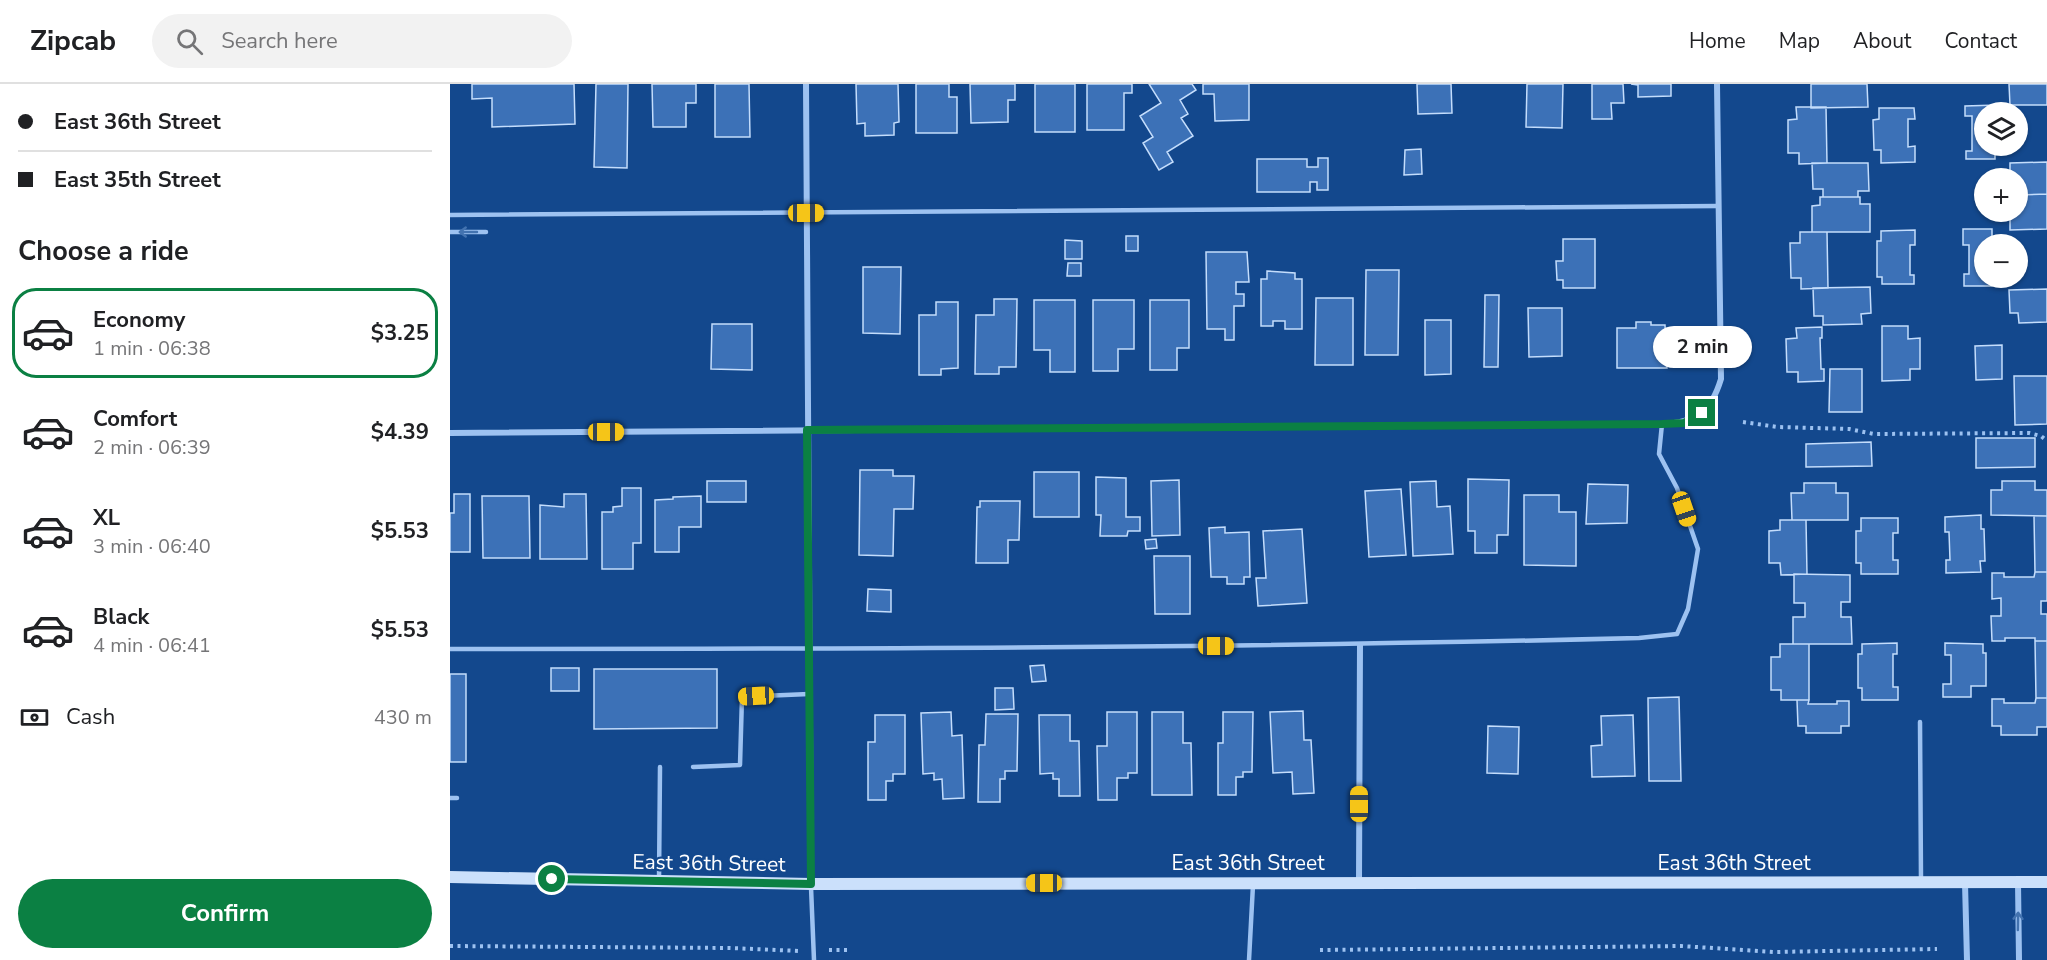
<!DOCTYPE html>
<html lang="en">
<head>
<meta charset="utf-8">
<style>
  body { margin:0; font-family:"Nunito Sans",sans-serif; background:#f2f2f2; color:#202124; height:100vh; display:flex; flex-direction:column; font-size:22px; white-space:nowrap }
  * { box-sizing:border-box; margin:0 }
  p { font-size:20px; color:#757577 }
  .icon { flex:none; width:33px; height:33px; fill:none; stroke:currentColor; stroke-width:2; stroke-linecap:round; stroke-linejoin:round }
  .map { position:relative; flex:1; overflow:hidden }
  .panel { display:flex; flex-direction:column; background:#fff; width:450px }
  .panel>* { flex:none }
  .top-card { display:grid; align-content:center; height:132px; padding:0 18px; background:#fff }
  .buttons { position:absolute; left:1524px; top:18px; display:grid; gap:12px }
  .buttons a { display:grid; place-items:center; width:54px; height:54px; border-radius:50%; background:#fff; box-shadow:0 2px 4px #0004; font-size:30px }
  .end { position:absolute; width:27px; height:27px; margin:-14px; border:8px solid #0b8043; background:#fff; box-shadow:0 0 0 3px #fff }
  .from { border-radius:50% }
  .bubble { position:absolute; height:42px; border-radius:21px; background:#fff; box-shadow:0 2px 4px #0004; font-size:20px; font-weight:700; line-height:42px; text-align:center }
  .car { position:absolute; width:18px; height:36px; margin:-18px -9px; border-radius:8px; box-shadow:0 0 4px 2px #0007; background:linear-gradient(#f5c518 24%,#345 0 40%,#f5c518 0 76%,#345 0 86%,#f5c518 0) }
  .top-card b { display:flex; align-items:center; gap:21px; height:57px; font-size:22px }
  .top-card b+b { border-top:2px solid #e0e0e0 }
  .top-card i { width:15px; height:15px; background:#202124 }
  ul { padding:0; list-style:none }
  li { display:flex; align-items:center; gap:18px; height:90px; margin:0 12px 9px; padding:0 6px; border:3px solid transparent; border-radius:24px }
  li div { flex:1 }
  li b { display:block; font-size:22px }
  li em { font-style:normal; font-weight:700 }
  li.active { border-color:#0b8043 }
  li>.icon { width:54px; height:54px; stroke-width:1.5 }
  h2 { padding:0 18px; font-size:27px; line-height:72px }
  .pay { display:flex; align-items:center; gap:15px; height:66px; padding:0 18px; font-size:22px }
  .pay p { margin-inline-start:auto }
  .primary-button { display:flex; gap:12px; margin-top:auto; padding:12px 18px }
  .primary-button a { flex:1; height:69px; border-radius:36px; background:#0b8043; color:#fff; font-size:24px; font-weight:700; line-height:69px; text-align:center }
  header { display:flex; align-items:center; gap:36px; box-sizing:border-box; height:84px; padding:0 30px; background:#fff; border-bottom:2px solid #e0e0e0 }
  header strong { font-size:28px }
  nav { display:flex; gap:33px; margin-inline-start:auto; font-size:21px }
  .search { width:420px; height:54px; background:#f2f2f2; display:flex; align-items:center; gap:15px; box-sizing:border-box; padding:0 21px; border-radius:33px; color:#757577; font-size:22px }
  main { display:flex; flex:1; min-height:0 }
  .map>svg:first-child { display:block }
</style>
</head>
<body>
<header>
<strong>Zipcab</strong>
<div class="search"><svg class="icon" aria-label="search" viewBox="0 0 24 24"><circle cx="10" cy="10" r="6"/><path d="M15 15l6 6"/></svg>Search here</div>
<nav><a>Home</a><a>Map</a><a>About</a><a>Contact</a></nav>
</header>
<main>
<section class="panel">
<div class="top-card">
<b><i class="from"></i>East 36th Street</b>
<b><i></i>East 35th Street</b>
</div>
<h2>Choose a ride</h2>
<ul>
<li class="active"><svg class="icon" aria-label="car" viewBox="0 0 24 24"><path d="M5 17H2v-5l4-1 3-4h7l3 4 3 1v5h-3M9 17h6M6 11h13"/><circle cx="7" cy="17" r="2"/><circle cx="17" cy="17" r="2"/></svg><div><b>Economy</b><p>1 min · 06:38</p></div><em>$3.25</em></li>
<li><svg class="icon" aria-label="car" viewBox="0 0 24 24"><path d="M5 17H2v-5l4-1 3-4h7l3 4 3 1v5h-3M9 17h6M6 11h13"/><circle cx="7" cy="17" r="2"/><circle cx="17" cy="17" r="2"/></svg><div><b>Comfort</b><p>2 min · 06:39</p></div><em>$4.39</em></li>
<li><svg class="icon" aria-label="car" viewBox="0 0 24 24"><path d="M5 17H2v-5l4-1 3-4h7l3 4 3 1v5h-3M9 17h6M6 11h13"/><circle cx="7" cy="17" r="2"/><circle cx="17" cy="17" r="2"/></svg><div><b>XL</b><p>3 min · 06:40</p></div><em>$5.53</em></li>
<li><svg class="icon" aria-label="car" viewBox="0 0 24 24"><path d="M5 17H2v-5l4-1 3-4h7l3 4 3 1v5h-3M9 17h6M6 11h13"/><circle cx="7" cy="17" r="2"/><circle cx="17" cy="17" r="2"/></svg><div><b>Black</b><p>4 min · 06:41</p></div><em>$5.53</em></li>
</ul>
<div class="pay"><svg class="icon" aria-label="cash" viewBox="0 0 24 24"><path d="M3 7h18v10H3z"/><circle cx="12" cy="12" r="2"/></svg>Cash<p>430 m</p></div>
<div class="primary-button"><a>Confirm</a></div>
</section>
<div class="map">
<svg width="1597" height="876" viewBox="0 0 1597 876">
  <rect width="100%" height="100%" fill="#13488d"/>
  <path fill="#3c71b7" stroke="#c4ddfc" stroke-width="1.5" d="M22 0H124L125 40 42 43V14L22 15Z
    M146 0H178L177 84 144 83Z
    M202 0H246V19H236V43H203Z
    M265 0H299L300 53H265Z
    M406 0H448L449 38 444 39V51L415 52V39L407 40Z
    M466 0H499V13H507V49H466Z
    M520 0H565V16H558V38L521 39Z
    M585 0H625V48H585Z
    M637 0H682V9H674V46H637Z
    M699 0H742L746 6 730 16 738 30 731 34 743 52 717 68 723 78 709 86 693 59 703 53 690 32 711 19Z
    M753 0H799V36L765 37 764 10H753Z
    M967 0H1001L1002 29 968 30Z
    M1077 0H1113L1112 44 1076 43Z
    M1142 0H1173L1174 19H1161L1162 35H1142Z
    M1181 0H1221V12L1188 13V1Z
    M1361 0H1417L1418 23 1361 24Z
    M1559 0H1597V21H1560Z
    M1547 21V28H1534V62H1553V64H1545V75H1516V67H1522V32H1515V22Z
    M1346 23H1376L1377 79 1349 80V69H1338V36L1347 35Z
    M1429 24H1464L1465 35H1458V63L1465 62V78L1431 79V66H1424L1423 36 1429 35Z
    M971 65 972 90 954 91 955 66Z
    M868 74H878V106H867V98H860V108H807V75H857V83H868Z
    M1597 78V110L1569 111 1568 94H1560V79Z
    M1362 79H1418L1419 107H1408V113H1373V105H1363Z
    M1597 110V145L1560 146V128H1568L1569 111Z
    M1370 113H1410V120H1420V148H1362V122L1370 121Z
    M1513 145H1542V157L1551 156V160H1534V194H1542V202H1514V190H1519V161H1513Z
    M1465 146V161H1460V191H1464V200H1432V193H1427V157H1431V147Z
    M1350 148H1377L1378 204 1351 205V194H1341L1340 159H1350Z
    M676 152H688V167H676Z
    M1113 155H1145V204H1113V196H1107L1106 177H1113Z
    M615 156 632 157V175H615Z
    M756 168H797L799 198H786V210H794V222H784V256H775V245H757Z
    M618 179H631V192H617Z
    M413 183H451L450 250 413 249Z
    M916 186H949L948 271H915Z
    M817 187 845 189V195H852V245H835V237H823V242H811V195H817Z
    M1420 203 1421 229 1411 230 1412 240 1373 241V232H1364L1363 204Z
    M1597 205V238L1569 239 1568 229H1560L1559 206Z
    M1035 211H1049L1048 283H1034Z
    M866 214H903V281H865Z
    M544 215H567L566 283H549V290H525L526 231H544Z
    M584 216H625V288H600V266H584Z
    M643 216H684V265H668V287H643Z
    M700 216H739V264H727V286H700Z
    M486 218H508V284L491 285V291H469V231H486Z
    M1078 224H1112V272L1079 273Z
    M975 236H1001V290L975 291Z
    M1186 238H1201V241H1215L1217 284H1167V244H1186Z
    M262 240H302V286L261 285Z
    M1432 242H1458V255L1470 254V285H1460V296L1432 297Z
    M1372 243V254H1370L1371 285H1374V297L1348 298V288H1337L1336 255 1347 254 1346 244Z
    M1552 261V295L1526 296 1525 262Z
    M1380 285H1412V328H1379Z
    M1564 292H1597V340L1565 341Z
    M1526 354H1585V383L1526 384Z
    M1421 358 1422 382 1356 383V360Z
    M410 386H443V392H464L463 425H444L443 472 409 471Z
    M584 388H629V433H584Z
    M646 393 676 394V433H690V447H678L677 452H650L651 431H646Z
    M1018 395 1059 396 1058 451H1047V469H1025V447H1018Z
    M729 396 730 451 702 452 701 397Z
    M257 397H296V418H257Z
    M986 397 987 423 1000 422 1003 470 963 472 960 398Z
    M1552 397H1585V406H1597V432L1541 431V406H1552Z
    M1354 399H1386V409H1398V436H1342L1341 409H1354Z
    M1138 400 1178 401 1177 439 1136 440Z
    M172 404H191V459H183V485H152V428H163V423L172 422Z
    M951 405 956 471 919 473 915 407Z
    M4 410H20V468H0V429H4Z
    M114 410H136L137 475H90V421L114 423Z
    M1074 411H1109V428H1126V482L1074 481Z
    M32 412H79L80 474H33Z
    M251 412V443H229V468H205V416L223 415V413Z
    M530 417H570L569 456H558V479H526L527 423H530Z
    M1531 431V445H1534L1535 477H1530L1531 488 1496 489V476H1500L1499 448H1495V433Z
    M1584 432H1597V488H1585Z
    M1411 434H1448V449H1443V476H1448V490H1411V479H1406V447H1411Z
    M1330 436H1356L1357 490 1331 491 1330 479H1319V447L1330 446Z
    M775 443V449L799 448 800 493H794V500H777V493H761L759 444Z
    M852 445 857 519 808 522 806 494H816L813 447Z
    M706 455 707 464 696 465 695 456Z
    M704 472H740V530H705Z
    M1585 488H1597V517H1591V530H1597V557H1585V554H1555V557H1542L1541 532H1551V514L1542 515V489H1554V493H1584Z
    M1344 490 1400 491V518H1391V533H1401L1402 560H1343V533H1355V519H1344Z
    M418 505 441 506V528L417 527Z
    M1585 557H1597V614H1586Z
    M1447 559V570H1443V603H1448V616H1412V604H1408V570H1412V560Z
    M1495 559 1533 560V569H1536V602H1521V613H1493V600H1501V571H1495Z
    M1330 560H1359V616H1331V606H1321V573H1330Z
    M594 581 596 597 582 598 580 582Z
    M101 584H129V607H101Z
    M144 585H267V644L144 645Z
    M0 590H16V678H0Z
    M545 604H563L564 625 545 626Z
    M1229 613 1231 697H1199L1198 614Z
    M1586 614H1597V643H1587V651H1551V642H1542V615H1554V619H1585Z
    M1347 616H1359L1358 620H1387V617H1399V642H1391V649H1356V642H1348Z
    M853 627 854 656H861L864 709 843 710 842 688 823 689 820 628Z
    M501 628 502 652 512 651 514 714 493 715 492 695 484 696V689L473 690 471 629Z
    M657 628H687V689H678V694H667V716H648L647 662H657Z
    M702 628H733V659H741L742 711H702Z
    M773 628H803L802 688H793V693H786V711H768V659H773Z
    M536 630H568L567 687H555V695H550V718H528L529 661H535Z
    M425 631H455V690H443V697H436V716H418V658H425Z
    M589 631H620V657H629L630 712H609V695H603V689L590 690Z
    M1183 631 1185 692 1142 693 1141 662 1152 661 1151 632Z
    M1038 642 1069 643 1068 690 1037 689Z"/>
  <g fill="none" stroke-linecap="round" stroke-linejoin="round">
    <path stroke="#9dc2f1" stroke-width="4" stroke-dasharray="3 4.5" stroke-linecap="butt" d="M1293 338 1328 343 1399 345 1424 350 1579 349 1591 352 1597 357
      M0 862 280 864 350 867
      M379 866H397
      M870 866 1231 862 1324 868 1487 865"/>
    <path stroke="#9dc2f1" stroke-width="4.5" d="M0 131 1268 122
      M0 148H36
      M0 565C397 565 793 564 1189 554L1227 550 1238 525 1248 465 1227 404 1209 370 1212 340
      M1470 638 1471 797
      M243 683 290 681 292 613 359 610
      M0 714H7
      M209 797 210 683
      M361 803 364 876
      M799 876 803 801"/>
    <path stroke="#9dc2f1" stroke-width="6" d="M356 0 361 800
      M0 349 1212 340C1246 339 1261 328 1271 295L1267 0
      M909 798 910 561
      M1568 798 1569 876
      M1515 799 1517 876"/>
    <path stroke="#cbe0fb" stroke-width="12" d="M0 793 361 800 1597 798"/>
  </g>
  <defs><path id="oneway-shaft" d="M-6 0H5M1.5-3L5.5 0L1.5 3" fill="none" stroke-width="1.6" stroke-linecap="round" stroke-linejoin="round" transform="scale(1.5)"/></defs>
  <g stroke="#4373b0">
    <use href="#oneway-shaft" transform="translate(18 148) rotate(180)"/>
    <use href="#oneway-shaft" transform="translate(1568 837) rotate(-89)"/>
  </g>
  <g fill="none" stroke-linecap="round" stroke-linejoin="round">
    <path stroke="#0b8043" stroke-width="8" d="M102 795 361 800 357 346 1212 340 1234 339 1252 329"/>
  </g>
  <g text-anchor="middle" stroke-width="4.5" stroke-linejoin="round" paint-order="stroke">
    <g font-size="21" fill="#fff" stroke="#13488d">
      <text transform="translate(259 779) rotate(1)" y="7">East 36th Street</text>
      <text x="798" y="786">East 36th Street</text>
      <text x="1284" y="786">East 36th Street</text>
    </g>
  </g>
</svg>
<div class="buttons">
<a><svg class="icon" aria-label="layers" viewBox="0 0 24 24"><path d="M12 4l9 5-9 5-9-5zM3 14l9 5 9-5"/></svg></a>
<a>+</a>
<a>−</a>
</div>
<i class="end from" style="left:102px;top:795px"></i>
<i class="end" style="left:1252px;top:329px"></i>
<div class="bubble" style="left:1203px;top:242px;width:99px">2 min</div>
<i class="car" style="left:356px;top:129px;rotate:90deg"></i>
<i class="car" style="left:156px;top:348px;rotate:90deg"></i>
<i class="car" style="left:1234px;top:425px;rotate:161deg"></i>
<i class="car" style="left:766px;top:562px;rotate:90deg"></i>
<i class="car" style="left:306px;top:612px;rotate:267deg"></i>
<i class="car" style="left:909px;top:720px;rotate:0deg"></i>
<i class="car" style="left:594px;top:799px;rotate:270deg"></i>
</div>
</main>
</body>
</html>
